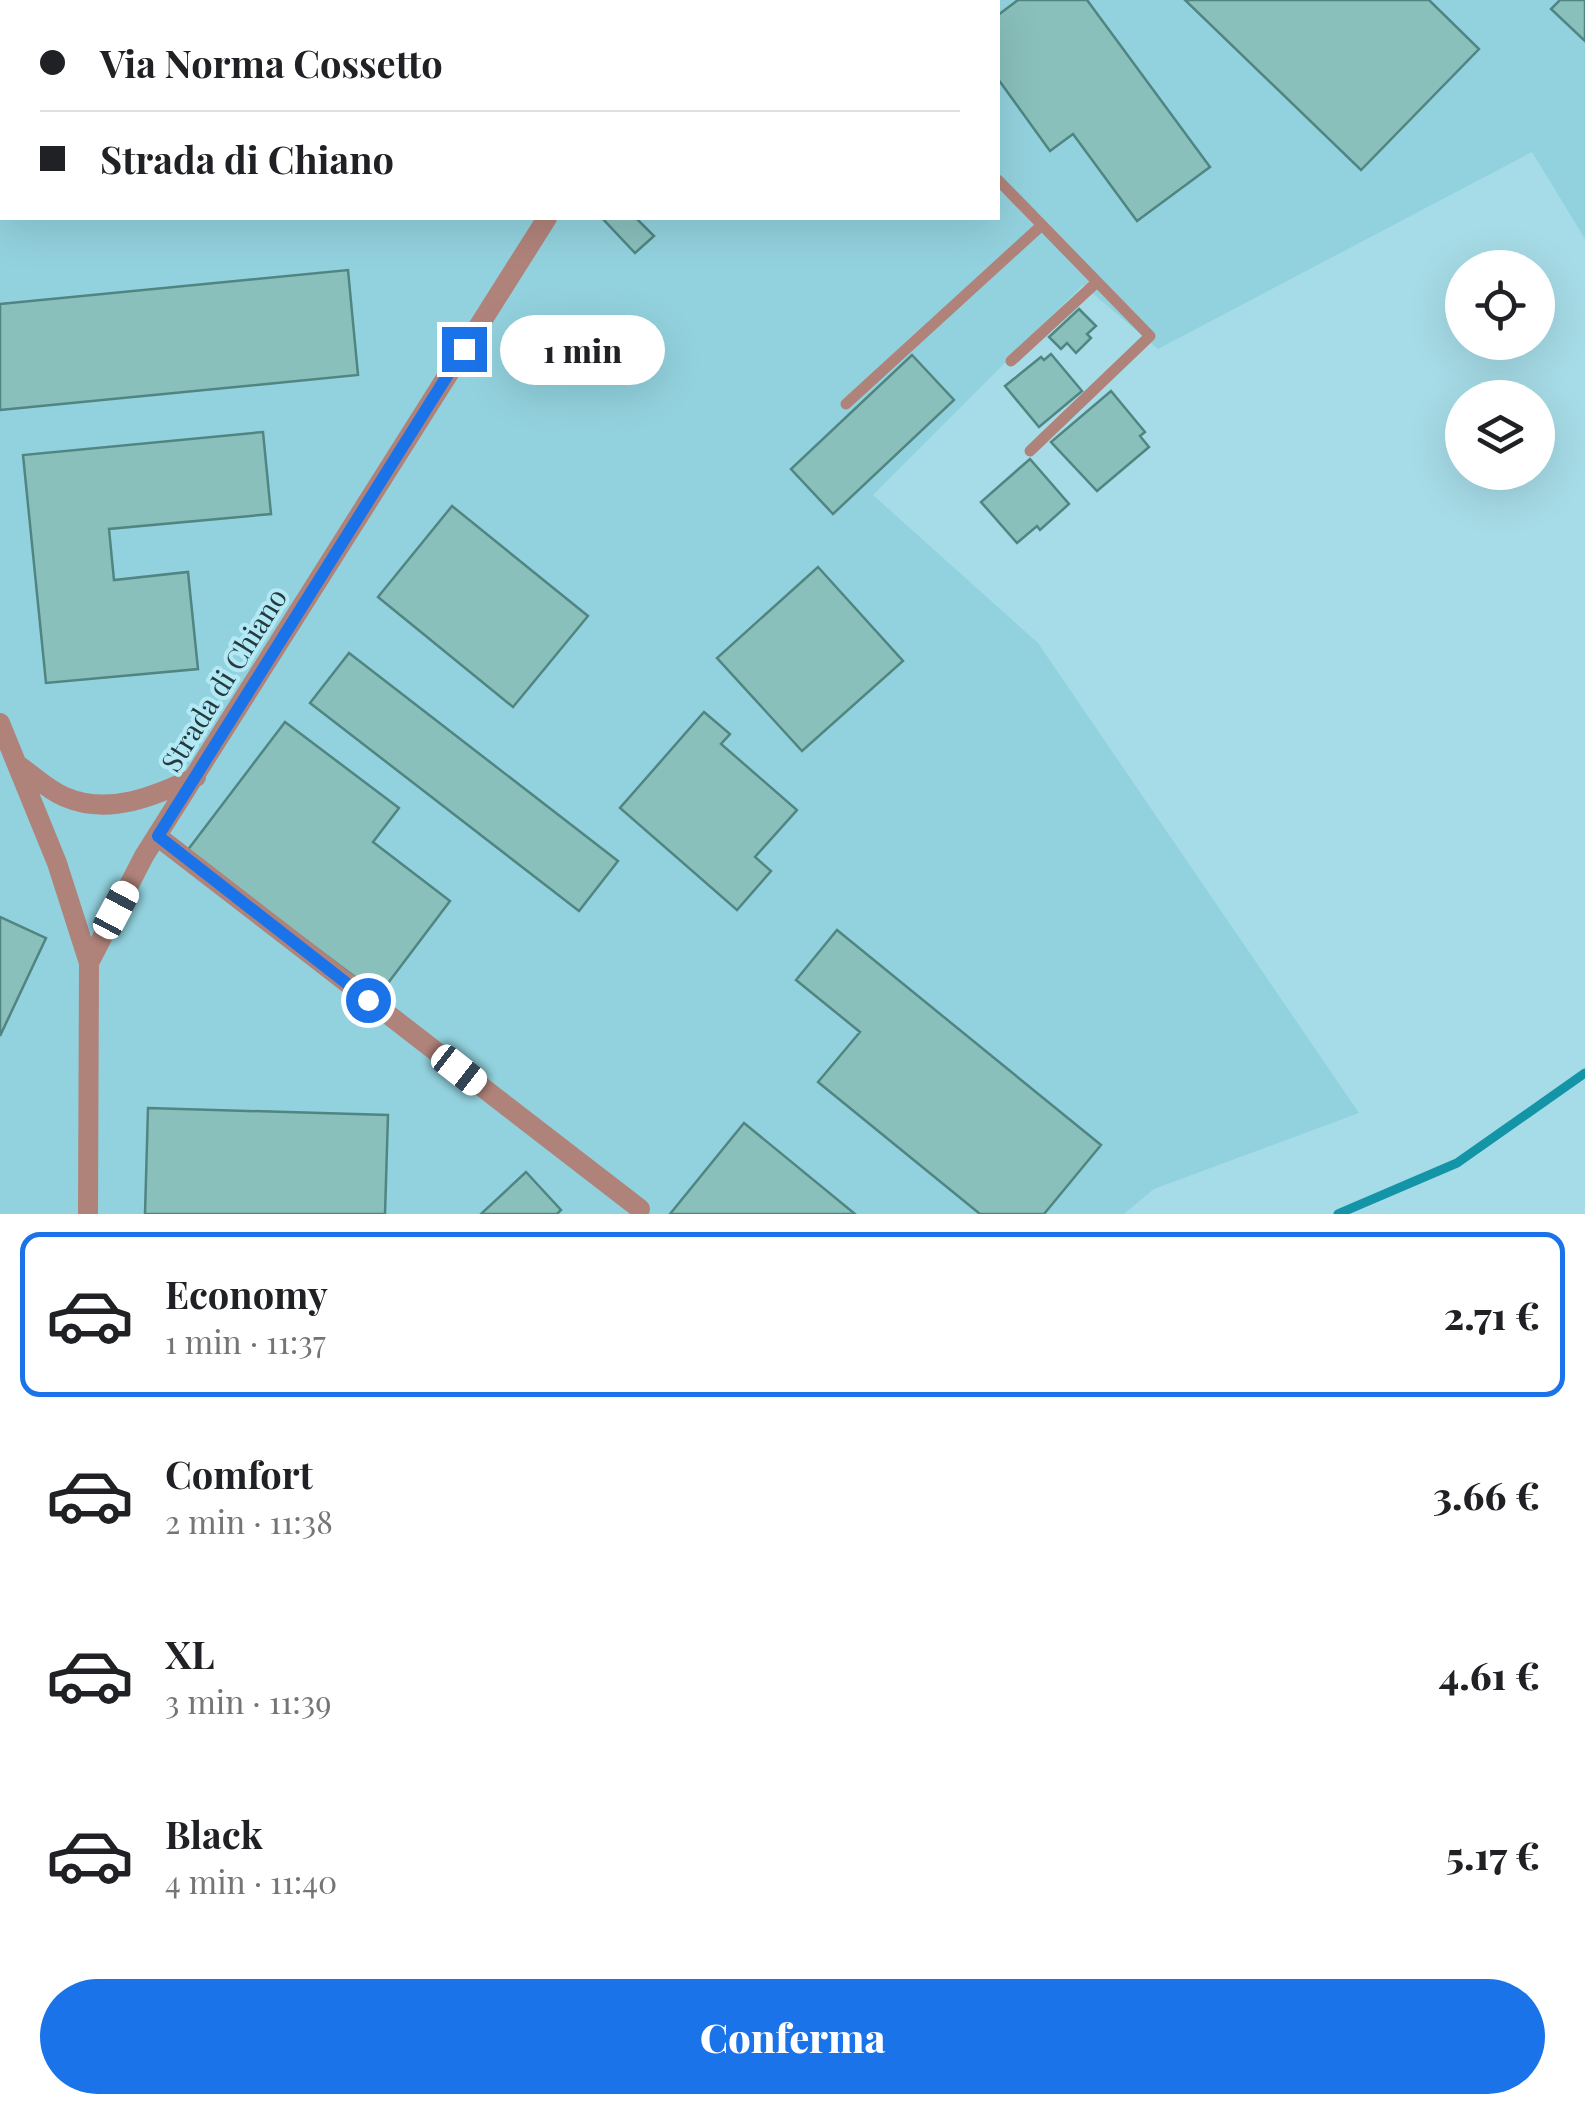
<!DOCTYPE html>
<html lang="it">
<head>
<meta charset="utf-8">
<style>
  body { margin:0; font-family:"Playfair Display",serif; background:#f2f2f2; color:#202124; height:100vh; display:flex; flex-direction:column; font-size:38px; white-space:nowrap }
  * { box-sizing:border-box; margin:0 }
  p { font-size:32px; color:#757577 }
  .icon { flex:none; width:55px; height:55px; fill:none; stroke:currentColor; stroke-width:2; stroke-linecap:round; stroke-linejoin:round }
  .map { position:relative; height:1214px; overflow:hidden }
  .side { display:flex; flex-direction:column; background:#fff; flex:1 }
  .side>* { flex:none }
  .top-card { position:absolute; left:0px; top:0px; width:1000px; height:220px; box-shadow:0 10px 40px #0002; display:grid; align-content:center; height:220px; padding:0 40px; background:#fff }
  .buttons { position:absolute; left:1445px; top:250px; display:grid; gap:20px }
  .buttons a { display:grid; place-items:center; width:110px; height:110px; border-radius:50%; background:#fff; box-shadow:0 10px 40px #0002; font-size:50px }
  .end { position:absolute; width:45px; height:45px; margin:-22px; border:12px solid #1a73e8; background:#fff; box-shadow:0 0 0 5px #fff }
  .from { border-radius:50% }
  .bubble { position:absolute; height:70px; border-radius:35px; background:#fff; box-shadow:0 10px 40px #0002; font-size:32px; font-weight:800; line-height:70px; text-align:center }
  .car { position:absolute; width:30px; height:60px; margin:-30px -15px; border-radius:12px; box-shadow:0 0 8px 2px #0007; background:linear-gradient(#fff 24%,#345 0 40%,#fff 0 76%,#345 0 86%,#fff 0) }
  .top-card b { display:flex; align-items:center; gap:35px; height:95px; font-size:38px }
  .top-card b+b { border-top:2px solid #e0e0e0 }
  .top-card i { width:25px; height:25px; background:#202124 }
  ul { padding:18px 0 0; list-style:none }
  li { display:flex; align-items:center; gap:30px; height:165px; margin:0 20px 15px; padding:0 20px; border:5px solid transparent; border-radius:20px }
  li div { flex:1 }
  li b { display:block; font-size:38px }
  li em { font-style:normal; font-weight:800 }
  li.active { border-color:#1a73e8 }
  li>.icon { width:90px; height:90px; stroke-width:1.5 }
  .action { display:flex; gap:20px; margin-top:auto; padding:20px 40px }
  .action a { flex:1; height:115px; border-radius:60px; background:#1a73e8; color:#fff; font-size:40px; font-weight:800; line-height:115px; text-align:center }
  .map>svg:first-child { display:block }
</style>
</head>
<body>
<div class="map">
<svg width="1585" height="1214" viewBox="0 0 1585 1214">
  <rect width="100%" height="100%" fill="#a6dce7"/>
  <path fill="#92d2de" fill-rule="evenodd" d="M0 0H1585V239L1532 152 1158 349 1083 285 873 495 1038 643 1359 1113 1154 1189 1124 1214H0ZM2 2H998V218H2Z"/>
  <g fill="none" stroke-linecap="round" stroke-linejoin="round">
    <path stroke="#1495a7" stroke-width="9" d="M1338 1214 1457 1163 1585 1073"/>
  </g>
  <path fill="#89c0bc" stroke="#508582" stroke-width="2.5" d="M1018 0H1087L1210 167 1137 221 1073 134 1050 151 998 79V15Z
    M1185 0H1429L1479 49 1361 170Z
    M1560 0H1585V41L1551 9Z
    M0 106H2L0 212Z
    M602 218H636L654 236 635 253Z
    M348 270 358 375 0 410V304Z
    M1079 309 1096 326 1087 334 1091 338 1076 353 1067 343 1061 349 1049 337Z
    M1051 354 1082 391 1039 427 1005 386 1041 357 1044 360Z
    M912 355 954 400 833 514 791 469Z
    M1111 391 1145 432 1140 436 1149 447 1097 491 1051 442Z
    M263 432 271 514 109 529 114 580 188 572 198 669 46 683 23 455Z
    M1030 459 1069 504 1040 530 1037 526 1017 543 981 502Z
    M452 506 588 616 513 707 378 597Z
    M818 567 903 661 802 751 717 658Z
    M349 653 618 861 579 911 310 703Z
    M704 712 730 734 721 744 797 810 755 857 771 871 737 910 620 808Z
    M285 722 399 808 373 842 450 901 379 995 187 851Z
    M0 917 46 938 0 1036Z
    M837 930 1101 1145 1044 1214H980L818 1082 860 1032 796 980Z
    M148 1108 388 1115 385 1214H145Z
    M744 1123 855 1214H670Z
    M526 1172 561 1210 557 1214H481Z"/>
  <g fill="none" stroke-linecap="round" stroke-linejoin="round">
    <path stroke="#b0837a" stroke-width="11" d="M833 0 835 2
      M998 180 1150 336 1030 451
      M1011 361 1097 282
      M846 404 1042 225"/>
    <path stroke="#b0837a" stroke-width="20" d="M682 2 683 0
      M0 723 57 863 89 963
      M18 765C33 775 48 790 65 797 109 816 155 796 196 777
      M157 836 640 1209
      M88 1214 89 963 144 856 547 218"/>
    <path stroke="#b0837a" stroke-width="20" d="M353 2 382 0
      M0 33H2"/>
  </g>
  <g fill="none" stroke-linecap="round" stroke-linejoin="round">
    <path stroke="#1a73e8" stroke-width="12" d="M368 1000 158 836 464 349"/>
  </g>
  <g text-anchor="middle" stroke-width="8" stroke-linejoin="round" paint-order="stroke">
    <g font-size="28" fill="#243a3e" stroke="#b3e9f4">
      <text transform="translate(224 680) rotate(-58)" y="10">Strada di Chiano</text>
    </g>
  </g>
</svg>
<div class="buttons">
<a><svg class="icon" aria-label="locate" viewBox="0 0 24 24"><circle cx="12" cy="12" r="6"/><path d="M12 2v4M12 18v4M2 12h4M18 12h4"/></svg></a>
<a><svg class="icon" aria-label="layers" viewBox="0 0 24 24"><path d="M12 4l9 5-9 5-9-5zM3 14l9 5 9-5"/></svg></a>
</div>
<i class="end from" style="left:368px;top:1000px"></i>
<i class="end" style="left:464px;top:349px"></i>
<div class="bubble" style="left:500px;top:315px;width:165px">1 min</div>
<i class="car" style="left:116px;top:910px;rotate:28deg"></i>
<i class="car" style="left:459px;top:1070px;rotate:128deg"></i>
<div class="top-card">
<b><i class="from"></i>Via Norma Cossetto</b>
<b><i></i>Strada di Chiano</b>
</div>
</div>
<section class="side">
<ul>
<li class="active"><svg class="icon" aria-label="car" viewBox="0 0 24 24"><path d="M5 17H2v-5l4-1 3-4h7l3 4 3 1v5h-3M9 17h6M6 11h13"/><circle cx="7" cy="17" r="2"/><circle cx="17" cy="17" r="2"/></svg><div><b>Economy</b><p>1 min · 11:37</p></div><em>2.71 €</em></li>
<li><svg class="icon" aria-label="car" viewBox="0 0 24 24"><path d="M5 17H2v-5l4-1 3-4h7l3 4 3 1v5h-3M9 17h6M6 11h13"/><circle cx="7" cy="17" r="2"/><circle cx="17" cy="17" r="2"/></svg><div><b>Comfort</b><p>2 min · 11:38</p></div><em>3.66 €</em></li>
<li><svg class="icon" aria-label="car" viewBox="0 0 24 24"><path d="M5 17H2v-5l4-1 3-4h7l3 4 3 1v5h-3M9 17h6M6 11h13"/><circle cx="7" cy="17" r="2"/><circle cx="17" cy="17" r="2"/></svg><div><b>XL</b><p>3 min · 11:39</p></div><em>4.61 €</em></li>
<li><svg class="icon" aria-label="car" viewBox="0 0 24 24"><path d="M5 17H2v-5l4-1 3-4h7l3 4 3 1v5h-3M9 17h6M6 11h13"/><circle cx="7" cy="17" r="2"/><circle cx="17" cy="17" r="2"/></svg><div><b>Black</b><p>4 min · 11:40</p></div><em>5.17 €</em></li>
</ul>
<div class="action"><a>Conferma</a></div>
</section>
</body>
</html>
